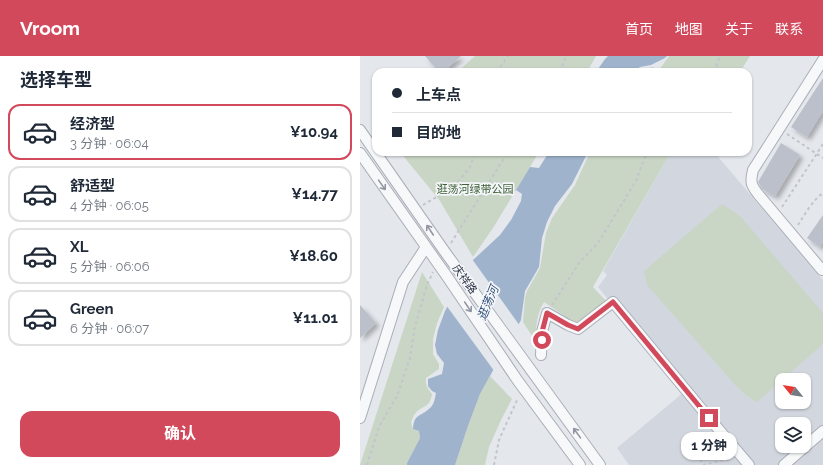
<!DOCTYPE html>
<html lang="zh">
<head>
<meta charset="utf-8">
<style>
  body { margin:0; font-family:Raleway,"Noto Sans SC",sans-serif; background:#f6f6f7; color:#1f2937; height:100vh; display:flex; flex-direction:column; font-size:15px; white-space:nowrap }
  * { box-sizing:border-box; margin:0 }
  p { font-size:13px; color:#747a83 }
  .icon { flex:none; width:22px; height:22px; fill:none; stroke:currentColor; stroke-width:2; stroke-linecap:round; stroke-linejoin:round }
  .map { position:relative; flex:1; overflow:hidden }
  .details { display:flex; flex-direction:column; background:#fff; width:360px }
  .details>* { flex:none }
  .guide { position:absolute; left:12px; top:12px; width:380px; height:88px; border-radius:12px; box-shadow:0 1px 3px #0004; display:grid; align-content:center; height:88px; padding:0 20px; background:#fff }
  .needle { width:26px; rotate:300deg }
  .tools { position:absolute; left:415px; top:317px; display:grid; gap:8px }
  .tools a { display:grid; place-items:center; width:36px; height:36px; border-radius:8px; background:#fff; box-shadow:0 1px 3px #0004; font-size:20px }
  .end { position:absolute; width:18px; height:18px; margin:-9px; border:5px solid #d1495b; background:#fff; box-shadow:0 0 0 2px #fff }
  .from { border-radius:50% }
  .bubble { position:absolute; height:28px; border-radius:12px; background:#fff; box-shadow:0 1px 3px #0004; font-size:13px; font-weight:700; line-height:28px; text-align:center }
  .guide b { display:flex; align-items:center; gap:14px; height:38px; font-size:15px }
  .guide b+b { border-top:1px solid #e0e1e3 }
  .guide i { width:10px; height:10px; background:#1f2937 }
  ul { padding:0; list-style:none }
  li { display:flex; align-items:center; gap:12px; height:56px; margin:0 8px 6px; padding:0 12px; border:2px solid #e0e1e3; border-radius:12px }
  li div { flex:1 }
  li b { display:block; font-size:15px }
  li em { font-style:normal; font-weight:700 }
  li.current { border-color:#d1495b }
  li>.icon { width:36px; height:36px; stroke-width:1.5 }
  h2 { padding:0 20px; font-size:18px; line-height:48px }
  .primary-button { display:flex; gap:8px; margin-top:auto; padding:8px 20px }
  .primary-button a { flex:1; height:46px; border-radius:12px; background:#d1495b; color:#fff; font-size:16px; font-weight:700; line-height:46px; text-align:center }
  header { display:flex; align-items:center; gap:24px; box-sizing:border-box; height:56px; padding:0 20px; background:#d1495b; color:#fff }
  header strong { font-size:19px }
  nav { display:flex; gap:22px; margin-inline-start:auto; font-size:14px }
  main { display:flex; flex:1; min-height:0 }
  .map>svg:first-child { display:block }
</style>
</head>
<body>
<header>
<strong>Vroom</strong>
<nav><a>首页</a><a>地图</a><a>关于</a><a>联系</a></nav>
</header>
<main>
<section class="details">
<h2>选择车型</h2>
<ul>
<li class="current"><svg class="icon" aria-label="car" viewBox="0 0 24 24"><path d="M5 17H2v-5l4-1 3-4h7l3 4 3 1v5h-3M9 17h6M6 11h13"/><circle cx="7" cy="17" r="2"/><circle cx="17" cy="17" r="2"/></svg><div><b>经济型</b><p>3 分钟 · 06:04</p></div><em>¥10.94</em></li>
<li><svg class="icon" aria-label="car" viewBox="0 0 24 24"><path d="M5 17H2v-5l4-1 3-4h7l3 4 3 1v5h-3M9 17h6M6 11h13"/><circle cx="7" cy="17" r="2"/><circle cx="17" cy="17" r="2"/></svg><div><b>舒适型</b><p>4 分钟 · 06:05</p></div><em>¥14.77</em></li>
<li><svg class="icon" aria-label="car" viewBox="0 0 24 24"><path d="M5 17H2v-5l4-1 3-4h7l3 4 3 1v5h-3M9 17h6M6 11h13"/><circle cx="7" cy="17" r="2"/><circle cx="17" cy="17" r="2"/></svg><div><b>XL</b><p>5 分钟 · 06:06</p></div><em>¥18.60</em></li>
<li><svg class="icon" aria-label="car" viewBox="0 0 24 24"><path d="M5 17H2v-5l4-1 3-4h7l3 4 3 1v5h-3M9 17h6M6 11h13"/><circle cx="7" cy="17" r="2"/><circle cx="17" cy="17" r="2"/></svg><div><b>Green</b><p>6 分钟 · 06:07</p></div><em>¥11.01</em></li>
</ul>
<div class="primary-button"><a>确认</a></div>
</section>
<div class="map">
<svg width="463" height="409" viewBox="0 0 463 409">
  <defs>
    <filter id="shadow"><feDropShadow dx="3.5" dy="3.5" stdDeviation="2" flood-color="#0004"/></filter>
  </defs>
  <rect width="100%" height="100%" fill="#e4e7ec"/>
  <path fill="#d2d6de" fill-rule="evenodd" d="M311 96H354L463 224V409H269L257 392 324 336 238 231 247 219 243 215ZM422 324H444V346H422ZM422 368H444V390H422Z"/>
  <path fill="#c9d6c5" d="M115 0H236L227 16H97Z
    M309 0H390L380 16H280L292 11 299 14Z
    M40 96H179L133 172 113 201 80 145Z
    M230 96H311L233 231 246 245C237 253 225 268 213 266L184 246C176 259 176 270 176 286L163 266 165 242 167 235 180 212 186 177 192 162 215 129Z
    M362 148 380 160 463 257V288L397 346 387 340 377 331 287 229 284 215Z
    M62 216 84 251 77 267 73 283V298L79 308V313L66 322C65 329 68 333 72 338 70 353 61 349 55 358 53 360 52 364 51 367L53 373 59 375 60 382 47 407V409H0Z
    M130 320 152 343 141 364 129 391 125 409H95L108 370 120 338Z"/>
  <path fill="#9fb4cc" d="M248 0H307L305 2 291 9 280 11 273 16H236L245 3Z
    M189 96H228L212 128 195 150 187 166 182 182 179 211 165 235 161 264 120 338 108 370 95 409H47V407L60 382 59 375 53 373C54 357 61 361 70 352 74 349 75 342 76 337L72 335 68 330V323L82 318 84 307 77 298 75 289 78 274 85 255 113 204 140 179 151 164 161 145 162 138 156 134 170 111 179 112Z"/>
  <path fill="#e4e7ec" d="M112 203 160 270 135 316 86 249Z"/>
  <path fill="#bbc0ca" filter="url(#shadow)" d="M65 0H101L83 16H79Z
    M463 22V55L447 81 431 71Z
    M421 87 440 99 415 140 402 133 398 126Z
    M463 159V186L460 191 447 182Z
    M0 249 16 267 0 282Z"/>
  <g fill="none" stroke-linecap="round" stroke-linejoin="round">
    <defs>
      <path id="minor" d="M463 4 393 114C390 126 391 129 398 138L462 214 463 212
        M0 74 85 196 240 409
        M0 97 86 219 158 325 220 409
        M181 299 182 276 187 257 208 269 218 273 253 246 349 362 389 409
        M0 362 43 226 66 191
        M424 409 463 375"/>
    </defs>
    <use href="#minor" stroke="#a9aeb7" stroke-width="12"/>
    <path stroke="#c2c5cb" stroke-width="2" stroke-dasharray="3 3" stroke-linecap="butt" d="M137 16 148 0
      M200 16 206 0
      M354 16 360 0
      M427 78 463 102
      M63 149 87 135 97 127 110 111 115 96
      M422 151 463 88
      M438 169C445 158 452 145 463 137
      M91 187 148 96
      M192 249 219 207 238 187 276 125 287 96
      M343 370 341 375 346 387 343 393 340 403 343 409 359 405 369 404 372 403
      M7 409 19 371 37 340 50 302 55 270 67 229 73 216
      M134 409 139 384 157 344"/>
    <use href="#minor" stroke="#f7f8fa" stroke-width="10"/>
  </g>
  <defs><path id="oneway-shaft" d="M-6 0H5M1.5-3L5.5 0L1.5 3" fill="none" stroke-width="1.6" stroke-linecap="round" stroke-linejoin="round"/></defs>
  <g stroke="#9196a0">
    <use href="#oneway-shaft" transform="translate(22 129) rotate(55)"/>
    <use href="#oneway-shaft" transform="translate(70 174) rotate(-124)"/>
    <use href="#oneway-shaft" transform="translate(108 251) rotate(56)"/>
    <use href="#oneway-shaft" transform="translate(217 377) rotate(-126)"/>
  </g>
  <g fill="none" stroke-linecap="round" stroke-linejoin="round">
    <path stroke="#d1495b" stroke-width="5" d="M182 284V276L187 257 208 269 218 273 253 246 349 362"/>
  </g>
  <g text-anchor="middle" stroke-width="3.5" stroke-linejoin="round" paint-order="stroke">
    <g font-size="11" fill="#3f6138" stroke="#f4f6f9">
      <text x="115" y="137">逛荡河绿带公园</text>
    </g>
    <g font-size="11" fill="#2b3445" stroke="#f4f6f9">
      <text transform="translate(105 223) rotate(54)" y="4">庆祥路</text>
    </g>
    <g font-size="12" font-style="italic" fill="#34527a" stroke="#f4f6f9">
      <text transform="translate(128 247) rotate(-67)" y="4">逛荡河</text>
    </g>
  </g>
</svg>
<div class="tools">
<a><svg class="needle" viewBox="-14 -14 28 28"><path d="M0-13l5 13h-10z" fill="#e53935"/><path d="M0 13l5-13h-10z" fill="#747a83"/></svg></a>
<a><svg class="icon" aria-label="layers" viewBox="0 0 24 24"><path d="M12 4l9 5-9 5-9-5zM3 14l9 5 9-5"/></svg></a>
</div>
<i class="end from" style="left:182px;top:284px"></i>
<i class="end" style="left:349px;top:362px"></i>
<div class="bubble" style="left:321px;top:376px;width:56px">1 分钟</div>
<div class="guide">
<b><i class="from"></i>上车点</b>
<b><i></i>目的地</b>
</div>
</div>
</main>
</body>
</html>
